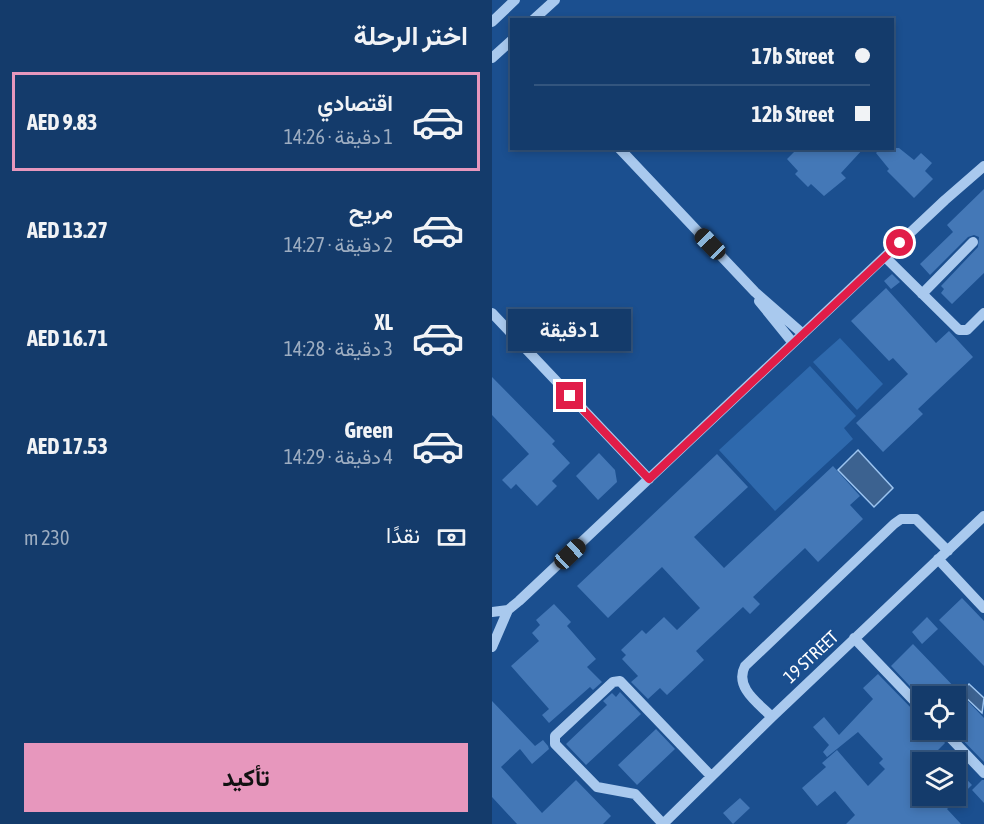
<!DOCTYPE html>
<html lang="ar">
<head>
<meta charset="utf-8">
<style>
  body { margin:0; font-family:"Asap Condensed",Vazirmatn,sans-serif; background:#214673; color:#f1f3f6; direction:rtl; height:100vh; display:flex; flex-direction:column; font-size:22px; white-space:nowrap }
  * { box-sizing:border-box; margin:0 }
  p { font-size:20px; color:#9dadc1 }
  .icon { flex:none; width:33px; height:33px; fill:none; stroke:currentColor; stroke-width:2; stroke-linecap:round; stroke-linejoin:round }
  .map { position:relative; flex:1; overflow:hidden; direction:ltr }
  .details { display:flex; flex-direction:column; background:#143b6b; width:492px }
  .details>* { flex:none }
  .hud { position:absolute; left:18px; top:18px; width:384px; height:132px; border-radius:0px; box-shadow:0 3px 9px #0003,0 0 0 2px #33557e; direction:rtl; display:grid; align-content:center; height:132px; padding:0 24px; background:#143b6b }
  .fabs { position:absolute; left:420px; top:686px; display:grid; gap:12px }
  .fabs a { display:grid; place-items:center; width:54px; height:54px; border-radius:0px; background:#143b6b; box-shadow:0 3px 9px #0003,0 0 0 2px #33557e; font-size:30px }
  .end { position:absolute; width:27px; height:27px; margin:-14px; border:8px solid #e11d48; background:#fff; box-shadow:0 0 0 3px #fff }
  .from { border-radius:50% }
  .bubble { position:absolute; height:42px; border-radius:0px; background:#143b6b; box-shadow:0 3px 9px #0003,0 0 0 2px #33557e; font-size:20px; font-weight:700; line-height:42px; text-align:center; direction:rtl }
  .car { position:absolute; width:18px; height:36px; margin:-18px -9px; border-radius:8px; box-shadow:0 0 4px 2px #0007; background:linear-gradient(#222 24%,#8ab4d8 0 40%,#222 0 76%,#8ab4d8 0 86%,#222 0) }
  .hud b { display:flex; align-items:center; gap:21px; height:57px; font-size:22px }
  .hud b+b { border-top:2px solid #33557e }
  .hud i { width:15px; height:15px; background:#f1f3f6 }
  ul { padding:0; list-style:none }
  li { display:flex; align-items:center; gap:18px; height:99px; margin:0 12px 9px; padding:0 12px; border:3px solid transparent; border-radius:0px }
  li div { flex:1 }
  li b { display:block; font-size:22px }
  li em { font-style:normal; font-weight:700 }
  li.selected { border-color:#e797bd }
  li>.icon { width:54px; height:54px; stroke-width:1.5 }
  h2 { padding:0 24px; font-size:27px; line-height:72px }
  .pay { display:flex; align-items:center; gap:15px; height:66px; padding:0 24px; font-size:22px }
  .pay p { margin-inline-start:auto }
  .button { display:flex; gap:12px; margin-top:auto; padding:12px 24px }
  .button a { flex:1; height:69px; border-radius:0px; background:#e797bd; color:#111; font-size:24px; font-weight:700; line-height:69px; text-align:center }
  main { display:flex; flex:1; min-height:0 }
  .map>svg:first-child { display:block }
</style>
</head>
<body>
<main>
<div class="map">
<svg width="492" height="824" viewBox="0 0 492 824">
  <rect width="100%" height="100%" fill="#1b4f8f"/>
  <path fill="#2e69ad" d="M348 338 391 384 365 410 321 362Z
    M318 366 364 416 352 428 361 439 283 511 227 450Z"/>
  <path fill="#3c6290" stroke="#9cc4f0" stroke-width="1.5" d="M366 450 401 488 382 507 346 470Z
    M477 684 492 698 490 713 468 692Z"/>
  <path fill="#4478b7" d="M306 148H372L349 173 354 178 332 196 319 184 316 187 303 174 306 171 295 159Z
    M389 148H407L422 160 429 153 440 163 433 171 441 179 422 198 395 171 397 169 384 153Z
    M492 189V273L460 304 449 293 452 289 449 286 486 247 487 237 482 235 476 237 438 275 428 264 461 232 455 225Z
    M400 274 408 282 399 289 392 281Z
    M394 288 444 343 457 331 481 357 426 409 431 414 391 452 364 423 416 374 401 358 397 361 359 321Z
    M0 377 63 441 60 444 78 463 60 481 65 486 45 506 24 484 19 489 10 480 37 454 0 415Z
    M107 453 123 470 125 482 106 500 84 476Z
    M225 454 256 487 202 537 232 568 341 466 368 496 358 505 371 519 326 562 313 548 261 597 268 604 258 614 251 607 204 651 212 660 175 695 168 688 156 699 139 682 146 676 130 659 134 655 129 650 150 630 154 634 172 617 185 630 208 608 170 567 116 618 85 586Z
    M470 598 492 621V666L447 620Z
    M62 604 79 622 75 626 104 659 95 667 110 682 101 690 98 687 57 723 50 715 57 709 19 666 47 641 40 633 48 625 44 620Z
    M435 617 446 629 430 644 420 632Z
    M421 644 492 718V762L460 729H464V696H430V699L399 666Z
    M386 674 425 714 430 716V729H443L453 743 446 750 458 762H430V795H464V768L480 785 455 809 469 824H354L363 815 343 791 325 806 310 788 334 767 330 763 345 750 376 786 393 769 387 763 391 759 366 732 335 757 331 752 337 745 321 727 332 717 347 735 381 699 371 688Z
    M128 692 149 714 94 765 74 744 115 705 111 701 120 693 124 697Z
    M0 701 43 746 51 740 56 746 57 749 40 764 28 749 9 767 50 813 84 780 119 816 111 824H25L0 797Z
    M164 729 183 749 145 785 126 765Z
    M490 780H492V803L480 790Z
    M248 798 258 808 241 824 231 813Z"/>
  <g fill="none" stroke-linecap="round" stroke-linejoin="round">
    <path stroke="#a9c9ee" stroke-width="10" d="M41 20 63 0
      M0 22 23 0
      M0 58 20 40
      M127 148 263 292 311 334
      M393 257 467 330H475L492 313
      M430 294 481 242
      M267 301 301 343
      M0 313 157 479
      M446 559 492 608
      M0 612 16 610 27 601 453 200 492 166
      M362 638 430 709
      M0 647 16 610
      M280 717C266 703 242 687 253 666L402 524 409 519H424L456 551
      M450 729 492 773
      M171 824 280 717 492 516
      M171 824 143 794 105 787 63 744V736L121 682 128 681 219 776"/>
  </g>
  <g fill="none" stroke-linecap="round" stroke-linejoin="round">
    <path stroke="#e11d48" stroke-width="8" d="M78 396 157 479 408 243"/>
  </g>
  <g text-anchor="middle" stroke-width="4.5" stroke-linejoin="round" paint-order="stroke">
    <g font-size="18" fill="#fff" stroke="#1b4f8f">
      <text transform="translate(319 657) rotate(-43)" y="6">19 STREET</text>
    </g>
  </g>
</svg>
<div class="fabs">
<a><svg class="icon" aria-label="locate" viewBox="0 0 24 24"><circle cx="12" cy="12" r="6"/><path d="M12 2v4M12 18v4M2 12h4M18 12h4"/></svg></a>
<a><svg class="icon" aria-label="layers" viewBox="0 0 24 24"><path d="M12 4l9 5-9 5-9-5zM3 14l9 5 9-5"/></svg></a>
</div>
<i class="end from" style="left:408px;top:243px"></i>
<i class="end" style="left:78px;top:396px"></i>
<div class="bubble" style="left:16px;top:309px;width:123px">1 دقيقة</div>
<i class="car" style="left:218px;top:244px;rotate:316deg"></i>
<i class="car" style="left:78px;top:554px;rotate:47deg"></i>
<div class="hud">
<b><i class="from"></i>17b Street</b>
<b><i></i>12b Street</b>
</div>
</div>
<section class="details">
<h2>اختر الرحلة</h2>
<ul>
<li class="selected"><svg class="icon" aria-label="car" viewBox="0 0 24 24"><path d="M5 17H2v-5l4-1 3-4h7l3 4 3 1v5h-3M9 17h6M6 11h13"/><circle cx="7" cy="17" r="2"/><circle cx="17" cy="17" r="2"/></svg><div><b>اقتصادي</b><p>1 دقيقة · 14:26</p></div><em>AED 9.83</em></li>
<li><svg class="icon" aria-label="car" viewBox="0 0 24 24"><path d="M5 17H2v-5l4-1 3-4h7l3 4 3 1v5h-3M9 17h6M6 11h13"/><circle cx="7" cy="17" r="2"/><circle cx="17" cy="17" r="2"/></svg><div><b>مريح</b><p>2 دقيقة · 14:27</p></div><em>AED 13.27</em></li>
<li><svg class="icon" aria-label="car" viewBox="0 0 24 24"><path d="M5 17H2v-5l4-1 3-4h7l3 4 3 1v5h-3M9 17h6M6 11h13"/><circle cx="7" cy="17" r="2"/><circle cx="17" cy="17" r="2"/></svg><div><b>XL</b><p>3 دقيقة · 14:28</p></div><em>AED 16.71</em></li>
<li><svg class="icon" aria-label="car" viewBox="0 0 24 24"><path d="M5 17H2v-5l4-1 3-4h7l3 4 3 1v5h-3M9 17h6M6 11h13"/><circle cx="7" cy="17" r="2"/><circle cx="17" cy="17" r="2"/></svg><div><b>Green</b><p>4 دقيقة · 14:29</p></div><em>AED 17.53</em></li>
</ul>
<div class="pay"><svg class="icon" aria-label="cash" viewBox="0 0 24 24"><path d="M3 7h18v10H3z"/><circle cx="12" cy="12" r="2"/></svg>نقدًا<p>230 m</p></div>
<div class="button"><a>تأكيد</a></div>
</section>
</main>
</body>
</html>
